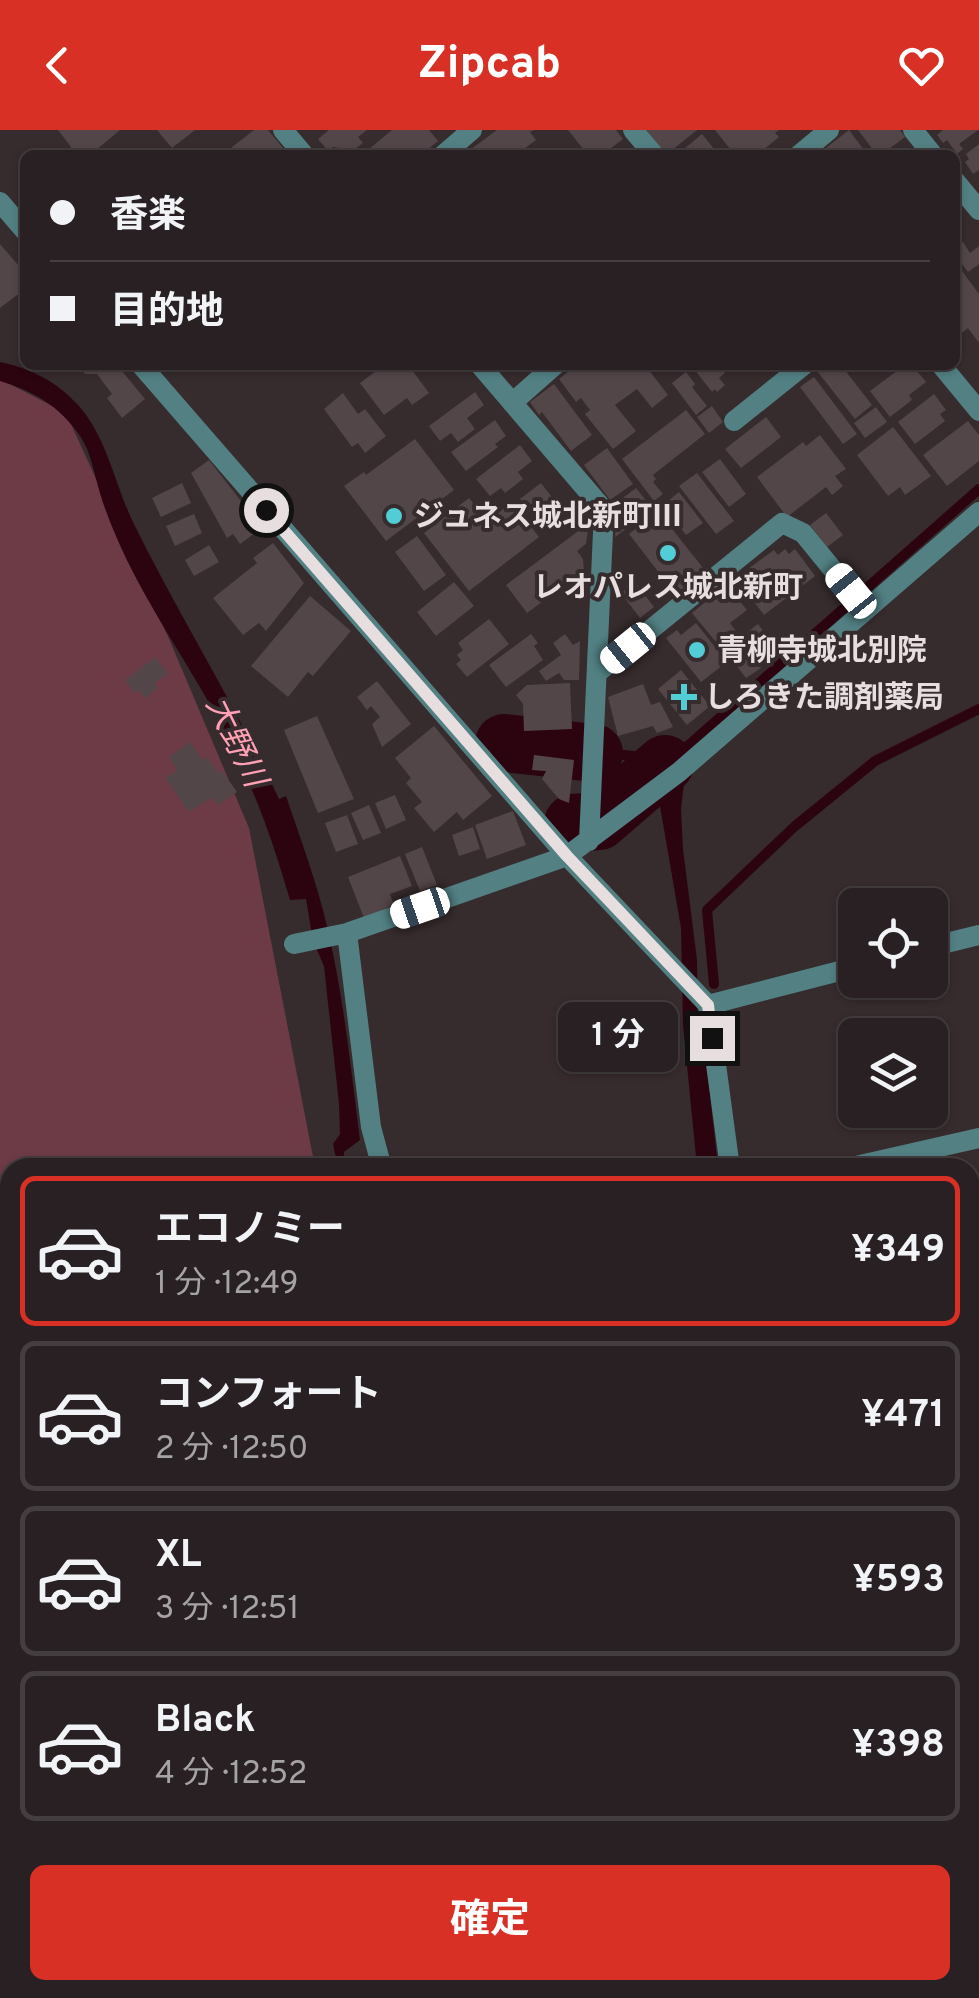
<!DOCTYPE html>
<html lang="ja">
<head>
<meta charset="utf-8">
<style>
  body { margin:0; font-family:Overpass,"Noto Sans JP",sans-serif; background:#342d2f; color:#f1f3f6; height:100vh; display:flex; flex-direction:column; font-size:38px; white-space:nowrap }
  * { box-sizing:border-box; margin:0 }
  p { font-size:32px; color:#a5a3a5 }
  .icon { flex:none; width:55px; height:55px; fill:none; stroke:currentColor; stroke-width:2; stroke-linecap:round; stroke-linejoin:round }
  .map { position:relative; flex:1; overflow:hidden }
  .sheet { position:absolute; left:0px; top:1028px; width:980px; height:842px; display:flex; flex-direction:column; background:#282022; border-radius:30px 30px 0 0; box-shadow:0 2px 8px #0004,0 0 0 2px #443e40 }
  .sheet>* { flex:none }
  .banner { position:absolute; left:20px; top:20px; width:940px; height:220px; border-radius:15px; box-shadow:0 2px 8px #0004,0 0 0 2px #443e40; display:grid; align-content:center; height:220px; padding:0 30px; background:#282022 }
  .controls { position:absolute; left:838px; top:758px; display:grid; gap:20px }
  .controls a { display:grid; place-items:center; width:110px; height:110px; border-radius:15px; background:#282022; box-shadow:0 2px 8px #0004,0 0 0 2px #443e40; font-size:50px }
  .end { position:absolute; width:45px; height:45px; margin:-22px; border:12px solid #e6dedf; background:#111; box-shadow:0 0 0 5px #111 }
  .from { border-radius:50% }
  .bubble { position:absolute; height:70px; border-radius:15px; background:#282022; box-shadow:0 2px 8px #0004,0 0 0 2px #443e40; font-size:32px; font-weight:700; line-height:70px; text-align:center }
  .car { position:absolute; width:30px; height:60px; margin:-30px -15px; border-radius:12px; box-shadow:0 0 8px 2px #0007; background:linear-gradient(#fff 24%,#345 0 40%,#fff 0 76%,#345 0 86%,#fff 0) }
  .banner b { display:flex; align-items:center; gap:35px; height:95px; font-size:38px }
  .banner b+b { border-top:2px solid #443e40 }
  .banner i { width:25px; height:25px; background:#f1f3f6 }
  ul { padding:18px 0 0; list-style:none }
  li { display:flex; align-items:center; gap:30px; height:150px; margin:0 20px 15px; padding:0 10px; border:5px solid #443e40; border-radius:15px }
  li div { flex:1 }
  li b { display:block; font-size:38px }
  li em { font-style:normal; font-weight:700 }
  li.active { border-color:#d93025 }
  li>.icon { width:90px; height:90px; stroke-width:1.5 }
  .action { display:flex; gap:20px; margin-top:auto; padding:20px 30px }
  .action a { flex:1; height:115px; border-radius:15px; background:#d93025; color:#fff; font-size:40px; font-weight:700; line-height:115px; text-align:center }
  header { display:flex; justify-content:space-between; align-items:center; height:130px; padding:0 30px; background:#d93025; color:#fff; font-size:45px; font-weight:700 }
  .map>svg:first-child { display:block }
</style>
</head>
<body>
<header><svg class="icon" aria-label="back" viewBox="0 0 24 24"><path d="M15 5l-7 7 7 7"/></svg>Zipcab<svg class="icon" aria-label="heart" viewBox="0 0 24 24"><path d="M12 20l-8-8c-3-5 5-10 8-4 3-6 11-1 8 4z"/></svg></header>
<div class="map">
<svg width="979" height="1868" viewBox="0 0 979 1868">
  <rect width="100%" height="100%" fill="#362b2d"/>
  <path fill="#6d3b46" d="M0 249 66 283 170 511 249 698 315 1037 10 1038V1623L0 1627Z
    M103 1860H678L673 1868H94Z"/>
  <path fill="#2c0410" d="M0 232C32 239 56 251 78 275 107 307 115 355 133 392 179 486 235 574 279 669L286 666C301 711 318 755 328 801 344 869 351 940 360 1010L344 1022V1037H338L333 1014 340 1004 339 974 324 836 313 811 306 769 290 770C275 718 258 669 234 620 200 549 151 485 119 413 111 395 103 375 98 356 93 338 90 321 80 306 60 276 33 261 0 251Z
    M517 608 643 622 656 635 669 624 684 653 681 679 683 719 697 830 698 924 710 1037H697L683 895 681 798 660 676 647 644 635 632 600 626 520 619Z"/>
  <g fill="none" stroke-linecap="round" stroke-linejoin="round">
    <path stroke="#2c0410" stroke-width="10" d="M665 636 979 359
      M714 854 707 780 794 697 875 631 979 579
      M697 891 713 1038"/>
    <path stroke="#2c0410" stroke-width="58" d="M504 613 594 623
      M573 693 599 691 665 634"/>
  </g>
  <path fill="#534648" d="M58 0H120L90 25H61L71 17Z
    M157 0H195L172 18Z
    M254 0H268L289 25H222Z
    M329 0H367L358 7 363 13 347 25H345L339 18 333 17 328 21 318 9Z
    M392 0H429L438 11 421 25H362Z
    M497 0H534L530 2 536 10 516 25H463Z
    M568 0H616L623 9 602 25H588Z
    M646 0H697L666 25Z
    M715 0H779L775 3 779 7 757 25H735Z
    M849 0 864 20 858 25H817Z
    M858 0H900L905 7 881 25H877Z
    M943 0H978L959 14 963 19 957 24 947 10 943 13 937 5Z
    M702 4 719 25H690L684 19Z
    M979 14V40L973 44 965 32 969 29 966 24Z
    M963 112 970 123 979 116V134L968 142 955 125V118Z
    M0 114 25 143V159L0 178Z
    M959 137 979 164V213L968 198 955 208V140Z
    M79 235H117L145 269 122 288 107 268 112 264 97 244H85Z
    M377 235H419L412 240 429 263 412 275 407 268 384 285 360 253 380 238Z
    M577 235H645L668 265 652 278 637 259 615 275 636 301 613 319 585 284 590 280 581 268 576 272 559 249Z
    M691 235H719L725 243 719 248 725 255 717 262 715 259 712 262Z
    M824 235H841L872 275 855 289 817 241Z
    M905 235H912L926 252 909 265 912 270 890 287 870 261Z
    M686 242 695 254 692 257 707 276 696 285 672 253Z
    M814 247 857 304 843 314 800 257Z
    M554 254 592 305 571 321 542 282 539 285 530 272Z
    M475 262 484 275 467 288 475 299 458 312 451 303 440 311 429 296Z
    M343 263 358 284 365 279 386 306 365 323 358 313 352 317 324 279Z
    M934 264 946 280 940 284 945 291 915 314 898 292Z
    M712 276 723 292 709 303 697 287Z
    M876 277 887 292 865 308 854 293Z
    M686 280 705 304 653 345 656 349 653 352 663 364 654 371 622 329Z
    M766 287 781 307 741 338 725 319Z
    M495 290 506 306 495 314 498 317 466 341 451 322Z
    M968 291 979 305V331L947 356 923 325Z
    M893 297 931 346 905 365 900 357 888 366 857 325Z
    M820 305 846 339 835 346 843 356 832 365 826 357 787 387 757 347 803 312 806 316Z
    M415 309 454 360 386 411 344 356 364 342 366 345Z
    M520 315 532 331 518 342 523 349 505 363 501 358 490 366 476 349Z
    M607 318 633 354 610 370 584 335Z
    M720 329 746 364 729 377 702 342Z
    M209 330 262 398 240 414 233 404 227 408 191 343Z
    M697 343 734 391 716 404 679 356Z
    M182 353 191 373 161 387 152 368Z
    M541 353 564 383 543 399 520 369Z
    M636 358 648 373 625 390 630 396 615 407 617 383 612 376Z
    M679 362 703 393 686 405 663 375Z
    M469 368 488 391 512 372 539 407 469 461 424 403Z
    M658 381 707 443 677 466 629 404Z
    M826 383 843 405 827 417 810 395Z
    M194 384 202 403 175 416 166 396Z
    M589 393 586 414 577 421 583 429 584 441 527 483 506 455Z
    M417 406 446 445 424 461 395 422Z
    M273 413 304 453 266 501 259 493 243 505 213 468 257 433 253 428Z
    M209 415 219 432 194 446 185 430Z
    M785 419 789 424 795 419 815 446 764 485 736 448 774 420 778 425Z
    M454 452 474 476 436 506 417 482Z
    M635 452 654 477 640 488 621 463Z
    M726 455 747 480 730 493 738 504 721 518 692 483Z
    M310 466 351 501 313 546 308 542 288 567 251 536Z
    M489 489 509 514 467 547 456 534 461 530 457 525 463 520 458 513Z
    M696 493 727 532 701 552 666 508 677 500 681 505Z
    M758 494 775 517 758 529 741 507Z
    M531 504 538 513 534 516 543 530 506 557 489 535Z
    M565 504 573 515 580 511 579 550H564L559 543 546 551 539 541 561 525 553 513Z
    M738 509 761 538 746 548 724 519Z
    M155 527 168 544 155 553 158 558 145 568 139 560 135 563 125 550Z
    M681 540 710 576 687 595 658 559Z
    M377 551 411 594 382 617 372 594 380 587 371 576 367 580 357 567Z
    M570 553 572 599 524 601 523 574 516 565 527 555Z
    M643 554 651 575 660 572 673 597 657 603 653 596 618 606 608 567Z
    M317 586 354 669 318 683 284 600Z
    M434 596 492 666 463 690 457 682 434 702 414 678 422 672 406 653 411 648 395 628Z
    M190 612 203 630 207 627 219 643 222 641 237 662 218 675 211 668 189 682 165 648 177 640 169 627Z
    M534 625 574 630 569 673 559 669 542 649 546 641 532 640Z
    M395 665 406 690 386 699 375 673Z
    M369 675 381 703 363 710 351 683Z
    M513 681 526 715 487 729 475 695Z
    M347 685 358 714 336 722 325 693Z
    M473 697 480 719 459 726 452 705Z
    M422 717 437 755 420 761 405 724Z
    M400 726 412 756 390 764 394 775 364 788 348 747Z
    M971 1417 979 1442V1470L970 1474Z
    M979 1515V1570L970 1572V1517Z"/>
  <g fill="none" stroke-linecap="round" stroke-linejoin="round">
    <path stroke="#528083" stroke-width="18" d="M970 1626 979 1625
      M970 1672 979 1730
      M970 1767 979 1766
      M289 1860 302 1868
      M421 1860 423 1868
      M111 1868 121 1860
      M490 1868 501 1860
      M653 1868 658 1860"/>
    <path stroke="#528083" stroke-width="20" d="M283 0 304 25
      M633 0 654 25
      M913 0 933 25
      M443 25 472 0
      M799 25 829 0
      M955 51 979 80
      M480 235 604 380 589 711
      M941 235 979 281
      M512 273 555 235
      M734 291 804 235
      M597 543 782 393 803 403 865 479
      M567 726 708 875 730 1038
      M347 803 371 997 382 1038
      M294 814 347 803 567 726 679 642 979 382
      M930 817 979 805
      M708 875 855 837
      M847 1038 979 1008
      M970 1205 979 1204
      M970 1313 979 1309
      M862 1860 863 1868"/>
    <path stroke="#528083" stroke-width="20" d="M0 72 25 101
      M141 235 567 726"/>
  </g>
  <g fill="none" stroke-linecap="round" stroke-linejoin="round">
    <path stroke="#e6dedf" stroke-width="12" d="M266 380 567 726 708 875 712 908"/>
  </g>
  <g fill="#52ccd5" stroke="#362b2d" stroke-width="4">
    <circle cx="394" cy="386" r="10"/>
    <circle cx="668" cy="423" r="10"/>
    <circle cx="697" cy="520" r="10"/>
    <path d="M679 552h10v10h10v10h-10v10h-10v-10h-10v-10h10z"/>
  </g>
  <g text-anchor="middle" stroke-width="8" stroke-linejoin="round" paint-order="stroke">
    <g font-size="30" font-weight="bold" fill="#e6dedf" stroke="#362b2d" text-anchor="start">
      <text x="414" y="396">ジュネス城北新町Ⅲ</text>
      <text x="668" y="467" text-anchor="middle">レオパレス城北新町</text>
      <text x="717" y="530">青柳寺城北別院</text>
      <text x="704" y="577">しろきた調剤薬局</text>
    </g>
    <g font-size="32" font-style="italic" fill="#ffa0b5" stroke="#362b2d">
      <text transform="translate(237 611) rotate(64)" y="11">大野川</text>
    </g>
  </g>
</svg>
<div class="controls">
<a><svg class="icon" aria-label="locate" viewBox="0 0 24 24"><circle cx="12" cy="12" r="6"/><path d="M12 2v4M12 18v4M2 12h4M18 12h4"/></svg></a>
<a><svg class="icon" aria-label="layers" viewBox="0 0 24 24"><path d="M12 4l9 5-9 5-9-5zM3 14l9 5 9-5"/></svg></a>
</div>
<i class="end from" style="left:266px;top:380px"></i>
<i class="end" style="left:712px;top:908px"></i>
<div class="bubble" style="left:558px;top:872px;width:120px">1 分</div>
<i class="car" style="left:851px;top:461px;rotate:321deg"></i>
<i class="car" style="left:628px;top:518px;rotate:231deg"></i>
<i class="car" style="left:420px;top:778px;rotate:251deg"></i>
<div class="banner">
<b><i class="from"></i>香楽</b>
<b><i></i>目的地</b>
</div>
<section class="sheet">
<ul>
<li class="active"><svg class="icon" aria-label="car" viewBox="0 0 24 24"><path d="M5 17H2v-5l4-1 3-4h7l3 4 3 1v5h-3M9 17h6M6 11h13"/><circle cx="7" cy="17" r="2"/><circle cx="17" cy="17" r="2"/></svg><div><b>エコノミー</b><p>1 分 · 12:49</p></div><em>¥349</em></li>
<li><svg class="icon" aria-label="car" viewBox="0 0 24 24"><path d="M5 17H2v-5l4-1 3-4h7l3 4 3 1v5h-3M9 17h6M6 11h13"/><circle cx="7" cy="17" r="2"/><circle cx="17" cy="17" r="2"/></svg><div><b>コンフォート</b><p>2 分 · 12:50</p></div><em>¥471</em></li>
<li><svg class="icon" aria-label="car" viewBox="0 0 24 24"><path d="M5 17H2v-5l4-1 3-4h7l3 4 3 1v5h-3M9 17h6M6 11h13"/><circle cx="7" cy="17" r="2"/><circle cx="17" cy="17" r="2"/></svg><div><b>XL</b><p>3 分 · 12:51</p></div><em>¥593</em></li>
<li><svg class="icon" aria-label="car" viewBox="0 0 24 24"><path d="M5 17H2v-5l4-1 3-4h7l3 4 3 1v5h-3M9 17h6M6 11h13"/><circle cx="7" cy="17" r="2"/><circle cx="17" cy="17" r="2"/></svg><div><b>Black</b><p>4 分 · 12:52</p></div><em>¥398</em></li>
</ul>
<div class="action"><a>確定</a></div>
</section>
</div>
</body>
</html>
